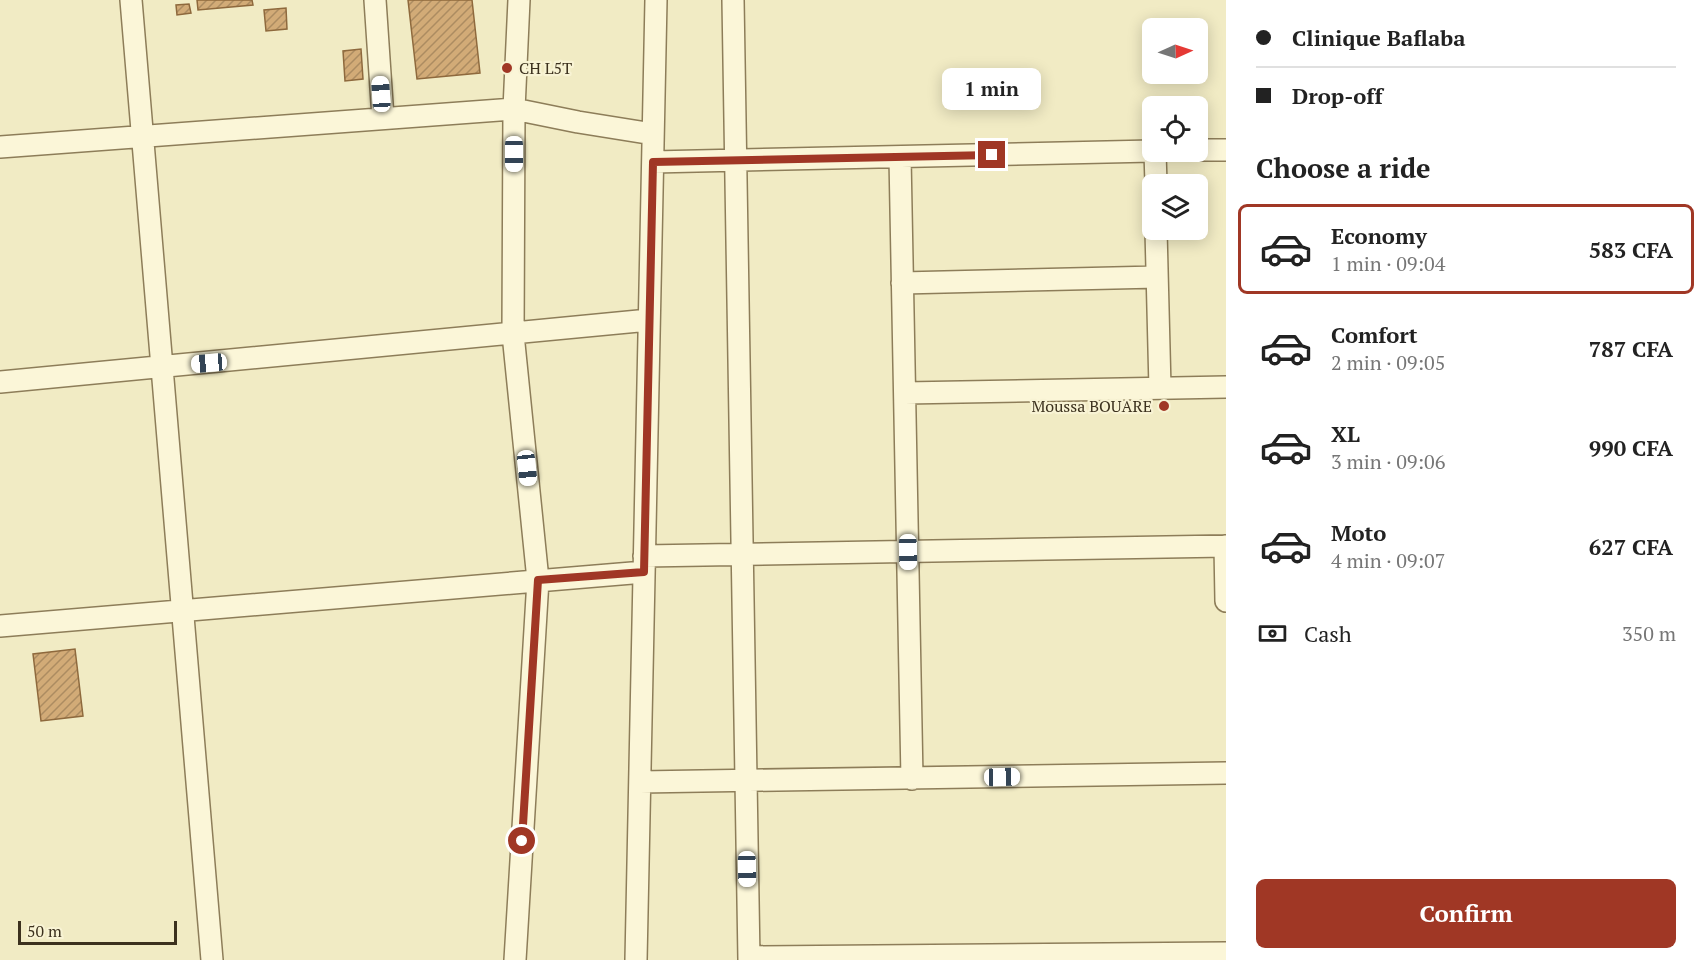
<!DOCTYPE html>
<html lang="en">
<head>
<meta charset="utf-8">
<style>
  body { margin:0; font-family:"PT Serif",serif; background:#f6f6f6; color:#222; height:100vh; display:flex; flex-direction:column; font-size:22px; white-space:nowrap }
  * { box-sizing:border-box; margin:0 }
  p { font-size:20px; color:#767676 }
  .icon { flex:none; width:33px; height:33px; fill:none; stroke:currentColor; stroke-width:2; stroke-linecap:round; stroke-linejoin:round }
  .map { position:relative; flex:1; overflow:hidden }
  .side { display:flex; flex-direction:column; background:#fff; width:480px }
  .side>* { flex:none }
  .guide { display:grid; align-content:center; height:132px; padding:0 30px; background:#fff }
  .needle { width:39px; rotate:87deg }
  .fabs { position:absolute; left:1142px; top:18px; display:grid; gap:12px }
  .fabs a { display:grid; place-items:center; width:66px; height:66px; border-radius:9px; background:#fff; box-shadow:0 3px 15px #0003; font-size:30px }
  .scale { position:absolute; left:18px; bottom:15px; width:159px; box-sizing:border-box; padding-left:6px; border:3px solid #3c311e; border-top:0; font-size:16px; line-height:21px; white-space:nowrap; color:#3c311e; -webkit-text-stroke:4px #f8f3d4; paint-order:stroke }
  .end { position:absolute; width:27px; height:27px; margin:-14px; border:8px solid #a03725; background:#fff; box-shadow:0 0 0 3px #fff }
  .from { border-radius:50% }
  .bubble { position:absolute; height:42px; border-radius:9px; background:#fff; box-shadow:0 3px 15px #0003; font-size:20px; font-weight:800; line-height:42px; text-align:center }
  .car { position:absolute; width:18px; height:36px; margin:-18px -9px; border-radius:8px; box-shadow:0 0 4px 2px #0007; background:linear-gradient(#fff 24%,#345 0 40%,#fff 0 76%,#345 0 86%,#fff 0) }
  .guide b { display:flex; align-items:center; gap:21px; height:57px; font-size:22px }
  .guide b+b { border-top:2px solid #e0e0e0 }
  .guide i { width:15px; height:15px; background:#222 }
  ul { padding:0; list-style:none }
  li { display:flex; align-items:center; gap:18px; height:90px; margin:0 12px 9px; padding:0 18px; border:3px solid transparent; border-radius:9px }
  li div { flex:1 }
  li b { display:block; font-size:22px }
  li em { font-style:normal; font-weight:800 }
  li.active { border-color:#a03725 }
  li>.icon { width:54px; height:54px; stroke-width:1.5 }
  h2 { padding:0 30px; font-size:27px; line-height:72px }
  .pay { display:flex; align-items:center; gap:15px; height:66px; padding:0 30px; font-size:22px }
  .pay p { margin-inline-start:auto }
  .cta { display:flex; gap:12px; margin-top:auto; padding:12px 30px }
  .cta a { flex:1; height:69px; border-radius:9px; background:#a03725; color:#fff; font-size:24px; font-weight:800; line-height:69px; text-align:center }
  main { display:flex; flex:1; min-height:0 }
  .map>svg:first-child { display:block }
</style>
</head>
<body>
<main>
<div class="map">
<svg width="1226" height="960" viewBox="0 0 1226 960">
  <defs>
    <pattern id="building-hatch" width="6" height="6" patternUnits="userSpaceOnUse" patternTransform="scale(1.5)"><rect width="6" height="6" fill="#d2ab77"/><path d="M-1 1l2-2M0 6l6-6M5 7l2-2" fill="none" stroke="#ac8c61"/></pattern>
  </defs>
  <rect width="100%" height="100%" fill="#f1ebc4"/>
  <path fill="url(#building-hatch)" stroke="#8e693d" stroke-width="1.5" d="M197 0H252L253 5 198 10Z
    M408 0H472L480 73 417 79Z
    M189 4 191 13 177 15 176 5Z
    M286 8 287 29 266 31 264 10Z
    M361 49 363 79 345 81 343 51Z
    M75 649 83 716 41 721 33 654Z"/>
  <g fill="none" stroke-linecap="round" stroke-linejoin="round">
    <defs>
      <path id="street" d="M131 0 212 960
        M375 0 383 118
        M733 0 749 960
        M0 147 514 109 578 122 653 134
        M1197 150H1226
        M1155 152 1156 184
        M900 157 912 779
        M653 162 1152 151
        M1156 230 1160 388
        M902 283 1157 277
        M0 382 649 320
        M905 393 1226 387
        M1225 546 1226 601
        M644 556 1226 546
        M0 626 644 572
        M640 782 1226 773
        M749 957 1226 953
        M515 960 538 580 513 334 514 109 519 0
        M636 960 656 0"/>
    </defs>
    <use href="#street" stroke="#8d7d59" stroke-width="24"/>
    <use href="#street" stroke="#fbf6d8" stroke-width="21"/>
  </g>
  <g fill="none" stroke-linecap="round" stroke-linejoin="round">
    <path stroke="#a03725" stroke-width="8" d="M522 841 538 580 644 572 653 162 992 155"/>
  </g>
  <g fill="#a03725" stroke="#f8f3d4" stroke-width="2">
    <circle cx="507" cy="68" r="6"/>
    <circle cx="1164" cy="406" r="6"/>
  </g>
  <g text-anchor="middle" stroke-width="4.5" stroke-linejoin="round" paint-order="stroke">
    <g font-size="16" fill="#3c311e" stroke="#f8f3d4" text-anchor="start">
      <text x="519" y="74">CH L5T</text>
      <text x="1152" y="412" text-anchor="end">Moussa BOUARE</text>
    </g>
  </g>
</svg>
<div class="fabs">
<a><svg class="needle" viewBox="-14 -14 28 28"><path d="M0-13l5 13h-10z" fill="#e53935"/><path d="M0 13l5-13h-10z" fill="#767676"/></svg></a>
<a><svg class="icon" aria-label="locate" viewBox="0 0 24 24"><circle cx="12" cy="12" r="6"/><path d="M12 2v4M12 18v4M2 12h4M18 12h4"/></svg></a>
<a><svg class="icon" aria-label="layers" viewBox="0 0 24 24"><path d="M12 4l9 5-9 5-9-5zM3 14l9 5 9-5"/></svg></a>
</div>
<div class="scale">50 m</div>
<i class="end from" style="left:522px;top:841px"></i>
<i class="end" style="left:992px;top:155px"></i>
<div class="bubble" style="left:942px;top:68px;width:99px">1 min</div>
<i class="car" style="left:381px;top:94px;rotate:356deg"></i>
<i class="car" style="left:514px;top:154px;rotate:180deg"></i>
<i class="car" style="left:209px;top:363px;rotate:265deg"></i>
<i class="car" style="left:527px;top:468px;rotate:174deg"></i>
<i class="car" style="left:908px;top:552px;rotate:179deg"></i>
<i class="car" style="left:1002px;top:777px;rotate:89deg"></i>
<i class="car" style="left:747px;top:869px;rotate:179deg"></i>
</div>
<section class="side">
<div class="guide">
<b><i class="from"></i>Clinique Baflaba</b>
<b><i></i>Drop-off</b>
</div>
<h2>Choose a ride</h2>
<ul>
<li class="active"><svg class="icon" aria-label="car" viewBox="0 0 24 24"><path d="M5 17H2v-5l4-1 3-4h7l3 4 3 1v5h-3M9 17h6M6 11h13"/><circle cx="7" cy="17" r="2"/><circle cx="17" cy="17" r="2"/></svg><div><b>Economy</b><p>1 min · 09:04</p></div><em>583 CFA</em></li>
<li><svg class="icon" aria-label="car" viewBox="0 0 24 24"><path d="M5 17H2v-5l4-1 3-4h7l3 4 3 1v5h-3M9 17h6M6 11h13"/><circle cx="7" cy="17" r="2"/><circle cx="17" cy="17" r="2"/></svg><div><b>Comfort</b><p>2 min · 09:05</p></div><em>787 CFA</em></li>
<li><svg class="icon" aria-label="car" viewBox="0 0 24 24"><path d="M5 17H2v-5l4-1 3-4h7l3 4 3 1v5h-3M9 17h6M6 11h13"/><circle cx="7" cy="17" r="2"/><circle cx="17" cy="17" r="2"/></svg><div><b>XL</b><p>3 min · 09:06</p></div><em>990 CFA</em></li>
<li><svg class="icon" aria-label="car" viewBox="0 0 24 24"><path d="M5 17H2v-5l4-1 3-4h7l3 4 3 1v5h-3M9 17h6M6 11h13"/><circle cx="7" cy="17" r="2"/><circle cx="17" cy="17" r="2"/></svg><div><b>Moto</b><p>4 min · 09:07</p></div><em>627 CFA</em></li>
</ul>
<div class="pay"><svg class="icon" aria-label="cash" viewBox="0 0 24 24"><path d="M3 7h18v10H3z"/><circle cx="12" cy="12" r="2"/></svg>Cash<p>350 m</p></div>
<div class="cta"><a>Confirm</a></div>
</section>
</main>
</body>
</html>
